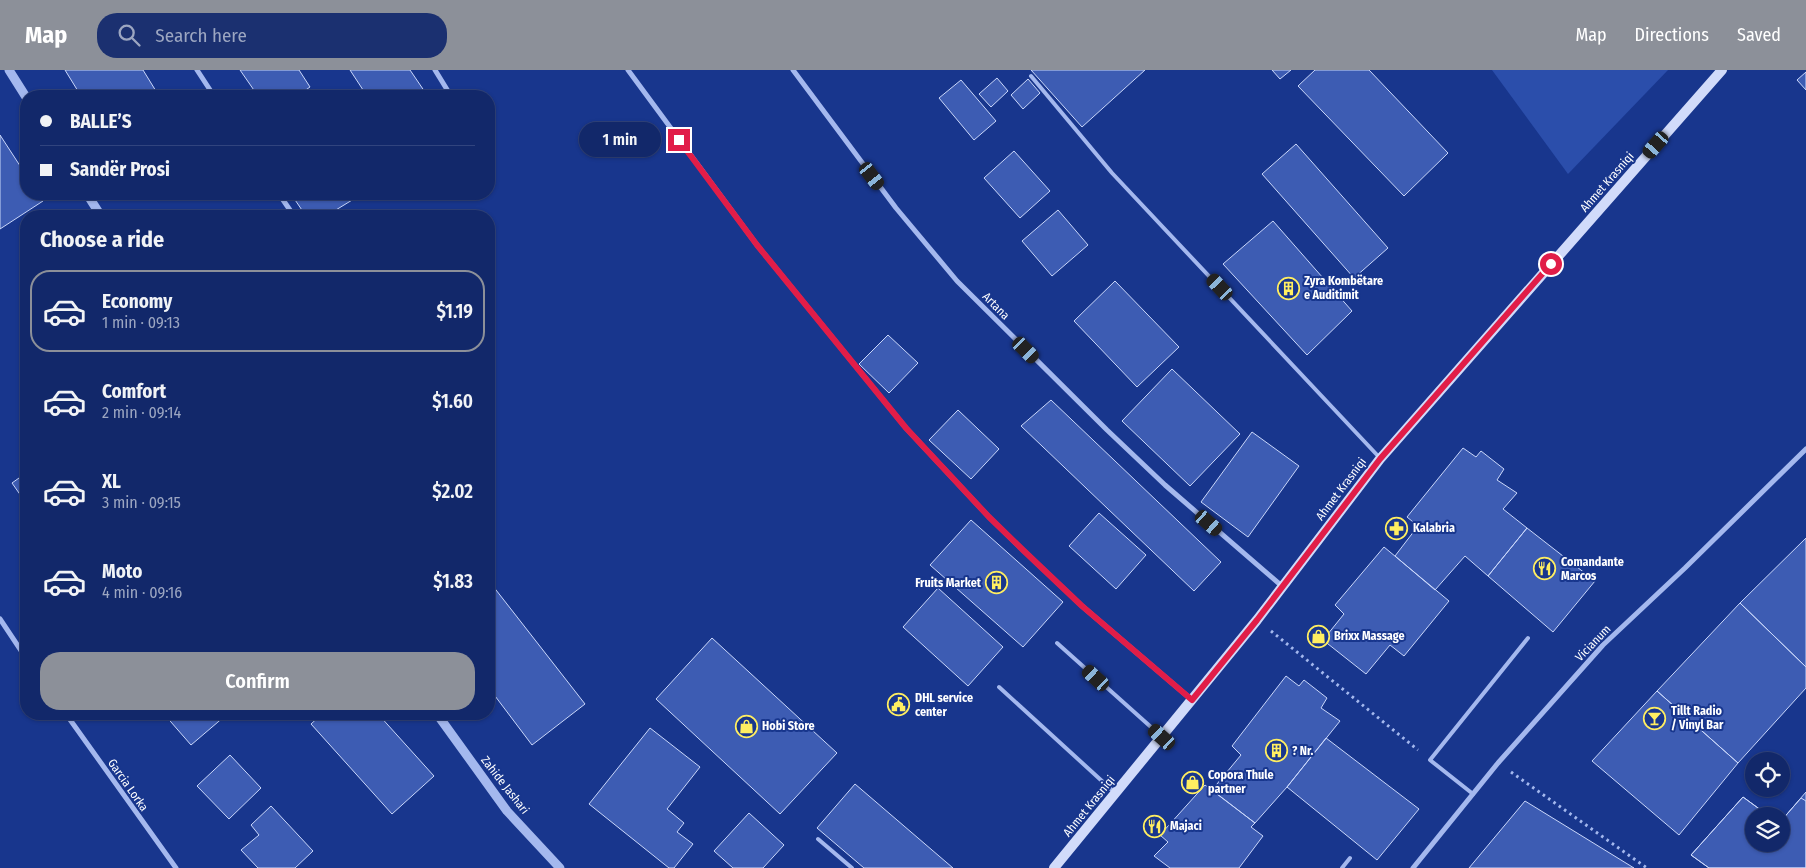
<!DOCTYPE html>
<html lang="en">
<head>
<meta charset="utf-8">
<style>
  body { margin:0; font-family:"Fira Sans Condensed",sans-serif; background:#1b3070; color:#f1f3f6; height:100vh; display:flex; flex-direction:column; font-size:19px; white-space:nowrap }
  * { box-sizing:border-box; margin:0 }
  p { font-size:16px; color:#9ca6c1 }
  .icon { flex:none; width:28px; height:28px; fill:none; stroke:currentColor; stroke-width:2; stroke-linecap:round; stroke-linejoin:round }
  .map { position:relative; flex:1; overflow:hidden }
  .side { position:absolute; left:20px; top:140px; width:475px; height:510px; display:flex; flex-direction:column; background:#12286a; border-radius:20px; box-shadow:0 1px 4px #0004,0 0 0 1px #31447e }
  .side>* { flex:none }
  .hud { position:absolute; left:20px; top:20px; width:475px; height:110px; border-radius:20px; box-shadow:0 1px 4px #0004,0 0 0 1px #31447e; display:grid; align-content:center; height:110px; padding:0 20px; background:#12286a }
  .controls { position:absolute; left:1745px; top:682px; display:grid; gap:10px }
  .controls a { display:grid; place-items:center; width:45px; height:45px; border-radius:50%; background:#12286a; box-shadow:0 1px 4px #0004,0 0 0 1px #31447e; font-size:25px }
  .end { position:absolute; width:22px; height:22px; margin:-11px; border:6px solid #e11d48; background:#fff; box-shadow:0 0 0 2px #fff }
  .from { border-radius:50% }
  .bubble { position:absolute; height:35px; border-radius:18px; background:#12286a; box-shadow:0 1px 4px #0004,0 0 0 1px #31447e; font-size:16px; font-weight:600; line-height:35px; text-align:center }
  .car { position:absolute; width:15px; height:30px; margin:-15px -8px; border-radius:6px; box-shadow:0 0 4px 1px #0007; background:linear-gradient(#222 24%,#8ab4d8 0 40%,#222 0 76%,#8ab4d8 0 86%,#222 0) }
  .hud b { display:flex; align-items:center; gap:18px; height:48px; font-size:19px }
  .hud b+b { border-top:1px solid #31447e }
  .hud i { width:12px; height:12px; background:#f1f3f6 }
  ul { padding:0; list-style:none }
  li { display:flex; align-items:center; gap:15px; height:82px; margin:0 10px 8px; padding:0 10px; border:2px solid transparent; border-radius:20px }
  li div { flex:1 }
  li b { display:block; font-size:19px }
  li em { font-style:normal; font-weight:600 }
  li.active { border-color:#8c9099 }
  li>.icon { width:45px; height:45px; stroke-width:1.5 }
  h2 { padding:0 20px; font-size:22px; line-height:60px }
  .action { display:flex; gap:10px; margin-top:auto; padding:10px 20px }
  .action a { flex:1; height:58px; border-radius:20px; background:#8c9099; color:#fff; font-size:20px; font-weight:600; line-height:58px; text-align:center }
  header { display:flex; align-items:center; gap:30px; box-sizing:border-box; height:70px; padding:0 25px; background:#8c9099; color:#fff }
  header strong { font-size:24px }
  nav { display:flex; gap:28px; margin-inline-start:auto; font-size:18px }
  .search { width:350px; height:45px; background:#1b3070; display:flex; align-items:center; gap:12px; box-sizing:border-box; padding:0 18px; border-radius:20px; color:#9ca6c1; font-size:19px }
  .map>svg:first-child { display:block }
</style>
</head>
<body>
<header>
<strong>Map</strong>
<div class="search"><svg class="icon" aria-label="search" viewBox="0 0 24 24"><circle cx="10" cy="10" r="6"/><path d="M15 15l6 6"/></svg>Search here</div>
<nav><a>Map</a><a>Directions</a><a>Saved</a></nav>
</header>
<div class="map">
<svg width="1806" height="798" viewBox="0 0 1806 798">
  <rect width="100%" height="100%" fill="#18368d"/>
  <path fill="#2b4eab" d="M1492 0H1668L1568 104Z"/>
  <path fill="#3d5cb3" stroke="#cad7fa" d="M65 0H143L159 26H81Z
    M240 0H299L310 17 297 26H258Z
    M350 0H410L427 25 367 26Z
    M1031 0H1145L1082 57Z
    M1272 0H1291L1280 9Z
    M1315 0H1369L1448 83 1404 126 1298 16Z
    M1806 2V20L1797 10Z
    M997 8 1008 21 991 37 979 24Z
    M1028 9 1040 23 1023 39 1011 25Z
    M961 10 996 51 974 70 939 28Z
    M0 65 26 105V124H38L43 131 0 159Z
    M1296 74 1388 178 1354 208 1262 104Z
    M1014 81 1050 121 1020 148 984 108Z
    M291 124H362L326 146H306Z
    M1058 140 1088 175 1052 206 1022 171Z
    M1273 151 1352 241 1307 285 1223 194Z
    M1115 211 1179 277 1137 317 1074 251Z
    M888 265 918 293 889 323 859 294Z
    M1172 299 1240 364 1190 416 1122 351Z
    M1051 330 1221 492 1194 521 1021 356Z
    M958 340 999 379 971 409 929 370Z
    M1252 362 1299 396 1248 467 1201 432Z
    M1463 378 1476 387 1481 381 1504 399 1497 410 1517 423 1503 439 1527 458 1488 506 1465 486 1435 520 1395 486 1418 456 1407 447Z
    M26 403V433L12 413Z
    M1099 443 1146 485 1116 519 1069 476Z
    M971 450 1063 532 1023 577 930 495Z
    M1527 458 1595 511 1553 562 1488 506Z
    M1806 468V597L1740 533Z
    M1384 477 1449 531 1404 586 1390 575 1366 604 1323 570 1344 544 1335 535Z
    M489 511 585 634 532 675 489 618Z
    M938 518 1003 577 968 616 903 557Z
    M1740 533 1806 597V618L1738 693 1657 621Z
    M712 568 837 683 780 744 656 629Z
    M1286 606 1299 616 1304 610 1327 628 1321 638 1340 651 1287 717 1255 753 1212 720 1241 685 1232 676Z
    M1657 621 1738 693 1679 765 1592 691Z
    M164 644H223L225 646 191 675Z
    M322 644H378L434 706 392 744 311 654Z
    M650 658 700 697 667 739 684 753 677 762 693 774 674 798H669L589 734Z
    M1326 668 1419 739 1377 790 1287 717Z
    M230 685 261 718 229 749 197 716Z
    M855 714 953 798H864L817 758Z
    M1205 715 1255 753 1251 757 1263 766 1239 798H1170L1154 786 1168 772 1160 765Z
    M1806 722V798H1709L1691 785 1743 727 1769 746H1754V774H1781V751Z
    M1743 727 1769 746H1754V774H1781V751L1801 728 1806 731V798H1709L1691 785Z
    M1525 731 1634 798H1469Z
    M271 736 313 781 295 798H258L241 780 259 765 251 755Z
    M749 743 784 775 763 798H733L714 781Z"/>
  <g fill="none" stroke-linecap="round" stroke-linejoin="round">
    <path stroke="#a4b8ee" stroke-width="3" stroke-dasharray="2.5 4" stroke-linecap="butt" d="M1271 561 1418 680
      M1511 702 1647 798"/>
    <path stroke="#a4b8ee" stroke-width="4" d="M1031 6 1112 103 1379 387
      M1057 573 1161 666
      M999 617 1114 722
      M1473 724 1430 690 1528 568
      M818 769 852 798
      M1342 798 1350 788"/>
    <path stroke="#a4b8ee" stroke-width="5" d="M197 0 214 26
      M435 0 451 26
      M628 0 757 175 906 358 989 447 1024 481 1082 536 1192 630
      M793 0 896 138 957 211 1107 360 1165 415 1283 517
      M279 124 294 146
      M0 549 26 588
      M66 644 176 798
      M1413 798 1498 693 1603 575 1685 498 1806 379"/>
    <path stroke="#a4b8ee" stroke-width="9" d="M9 0 26 27
      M87 124 101 146
      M437 644 507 741 560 798"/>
    <path stroke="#d1dbfa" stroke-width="10" d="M1054 798 1257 550 1380 389 1722 0"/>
  </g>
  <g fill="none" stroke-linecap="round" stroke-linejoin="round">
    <path stroke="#e11d48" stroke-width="6" d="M679 70 757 175 906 358 989 447 1024 481 1082 536 1192 630 1257 550 1380 389 1551 194"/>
  </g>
  <defs>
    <symbol id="building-ring" viewBox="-11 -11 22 22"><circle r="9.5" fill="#18368d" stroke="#ffee61" stroke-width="1.5"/><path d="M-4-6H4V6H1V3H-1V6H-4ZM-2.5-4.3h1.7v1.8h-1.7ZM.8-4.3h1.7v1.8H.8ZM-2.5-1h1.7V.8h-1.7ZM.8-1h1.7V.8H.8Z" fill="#ffee61"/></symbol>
    <symbol id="pharmacy-ring" viewBox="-11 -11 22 22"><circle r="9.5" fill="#18368d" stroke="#ffee61" stroke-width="1.5"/><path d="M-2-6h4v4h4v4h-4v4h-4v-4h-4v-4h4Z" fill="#ffee61"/></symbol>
    <symbol id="restaurant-ring" viewBox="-11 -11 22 22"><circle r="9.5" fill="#18368d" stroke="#ffee61" stroke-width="1.5"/><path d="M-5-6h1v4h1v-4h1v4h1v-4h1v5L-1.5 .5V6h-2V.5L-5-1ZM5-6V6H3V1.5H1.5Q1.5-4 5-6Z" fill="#ffee61"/></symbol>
    <symbol id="shop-ring" viewBox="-11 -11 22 22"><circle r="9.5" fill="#18368d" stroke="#ffee61" stroke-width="1.5"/><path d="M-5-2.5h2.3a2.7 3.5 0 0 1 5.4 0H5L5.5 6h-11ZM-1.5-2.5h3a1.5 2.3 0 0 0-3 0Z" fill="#ffee61"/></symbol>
    <symbol id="civic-ring" viewBox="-11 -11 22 22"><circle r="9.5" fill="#18368d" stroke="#ffee61" stroke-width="1.5"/><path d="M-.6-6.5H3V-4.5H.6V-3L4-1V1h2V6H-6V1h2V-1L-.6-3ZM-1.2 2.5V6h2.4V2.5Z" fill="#ffee61"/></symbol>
    <symbol id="bar-ring" viewBox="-11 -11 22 22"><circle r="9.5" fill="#18368d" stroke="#ffee61" stroke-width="1.5"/><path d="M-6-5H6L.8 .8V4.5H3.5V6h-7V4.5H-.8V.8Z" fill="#ffee61"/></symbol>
  </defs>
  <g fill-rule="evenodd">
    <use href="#building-ring" x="1276" y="206" width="25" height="25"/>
    <use href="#pharmacy-ring" x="1384" y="446" width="25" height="25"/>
    <use href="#restaurant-ring" x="1532" y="486" width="25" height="25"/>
    <use href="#building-ring" x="984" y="500" width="25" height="25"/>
    <use href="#shop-ring" x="1306" y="554" width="25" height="25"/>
    <use href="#civic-ring" x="886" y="622" width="25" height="25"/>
    <use href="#bar-ring" x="1642" y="636" width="25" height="25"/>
    <use href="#shop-ring" x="734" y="644" width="25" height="25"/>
    <use href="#building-ring" x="1264" y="668" width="25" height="25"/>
    <use href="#shop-ring" x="1180" y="700" width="25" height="25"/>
    <use href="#restaurant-ring" x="1142" y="744" width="25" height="25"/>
  </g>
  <g text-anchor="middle" stroke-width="4" stroke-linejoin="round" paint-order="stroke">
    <g font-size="12" fill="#fff" stroke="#18368d">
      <text transform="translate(1607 112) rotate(-49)" y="4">Ahmet Krasniqi</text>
      <text transform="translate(996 236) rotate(45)" y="4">Artana</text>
      <text transform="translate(1341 419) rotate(-53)" y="4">Ahmet Krasniqi</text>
      <text transform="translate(1593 573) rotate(-46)" y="4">Vicianum</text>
      <text transform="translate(128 715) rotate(55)" y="4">Garcia Lorka</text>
      <text transform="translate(505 715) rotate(52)" y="4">Zahide Jashari</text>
      <text transform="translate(1089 736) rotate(-51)" y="4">Ahmet Krasniqi</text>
    </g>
    <g font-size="12" font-weight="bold" fill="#fff" stroke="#18368d" text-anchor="start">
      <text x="1304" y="215">Zyra Kombëtare<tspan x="1304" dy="14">e Auditimit</tspan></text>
      <text x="1413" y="462">Kalabria</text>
      <text x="1561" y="496">Comandante<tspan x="1561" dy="14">Marcos</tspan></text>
      <text x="981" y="517" text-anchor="end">Fruits Market</text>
      <text x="1334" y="570">Brixx Massage</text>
      <text x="915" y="632">DHL service<tspan x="915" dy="14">center</tspan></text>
      <text x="1671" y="645">Tillt Radio<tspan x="1671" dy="14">/ Vinyl Bar</tspan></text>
      <text x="762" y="660">Hobi Store</text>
      <text x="1292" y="685">? Nr.</text>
      <text x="1208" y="709">Copora Thule<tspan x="1208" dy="14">partner</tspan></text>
      <text x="1170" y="760">Majaci</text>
    </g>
  </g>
</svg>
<div class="controls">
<a><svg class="icon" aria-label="locate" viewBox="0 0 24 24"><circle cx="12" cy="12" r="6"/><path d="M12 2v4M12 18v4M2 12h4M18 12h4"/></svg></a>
<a><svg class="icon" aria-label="layers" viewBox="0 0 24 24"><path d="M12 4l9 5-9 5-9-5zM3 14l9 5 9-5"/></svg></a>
</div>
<i class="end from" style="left:1551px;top:194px"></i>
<i class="end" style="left:679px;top:70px"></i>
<div class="bubble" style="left:579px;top:52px;width:82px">1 min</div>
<i class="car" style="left:1656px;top:75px;rotate:221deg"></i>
<i class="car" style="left:872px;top:106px;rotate:143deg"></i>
<i class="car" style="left:1220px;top:217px;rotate:317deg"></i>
<i class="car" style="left:1026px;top:280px;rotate:135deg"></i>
<i class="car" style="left:1209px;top:453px;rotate:131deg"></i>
<i class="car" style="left:1096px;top:608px;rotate:312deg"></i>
<i class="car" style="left:1162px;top:667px;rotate:312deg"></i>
<div class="hud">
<b><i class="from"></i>BALLE’S</b>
<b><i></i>Sandër Prosi</b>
</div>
<section class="side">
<h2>Choose a ride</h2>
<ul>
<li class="active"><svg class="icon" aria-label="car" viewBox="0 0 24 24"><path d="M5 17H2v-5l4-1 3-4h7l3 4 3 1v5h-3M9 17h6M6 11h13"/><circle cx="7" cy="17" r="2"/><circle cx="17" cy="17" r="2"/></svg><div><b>Economy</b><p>1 min · 09:13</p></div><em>$1.19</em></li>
<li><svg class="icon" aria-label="car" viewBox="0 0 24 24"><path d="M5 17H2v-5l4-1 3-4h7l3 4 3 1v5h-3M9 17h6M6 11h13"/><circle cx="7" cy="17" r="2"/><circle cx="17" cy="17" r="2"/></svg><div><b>Comfort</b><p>2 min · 09:14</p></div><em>$1.60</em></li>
<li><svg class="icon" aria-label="car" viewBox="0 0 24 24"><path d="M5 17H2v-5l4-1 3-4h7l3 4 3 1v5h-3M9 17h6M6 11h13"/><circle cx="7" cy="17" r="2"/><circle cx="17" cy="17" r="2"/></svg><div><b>XL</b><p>3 min · 09:15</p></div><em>$2.02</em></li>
<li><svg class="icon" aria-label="car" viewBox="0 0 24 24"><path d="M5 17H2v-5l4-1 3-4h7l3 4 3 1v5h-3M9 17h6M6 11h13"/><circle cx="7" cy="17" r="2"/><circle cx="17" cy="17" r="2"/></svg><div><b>Moto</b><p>4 min · 09:16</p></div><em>$1.83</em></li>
</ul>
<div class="action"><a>Confirm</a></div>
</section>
</div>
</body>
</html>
